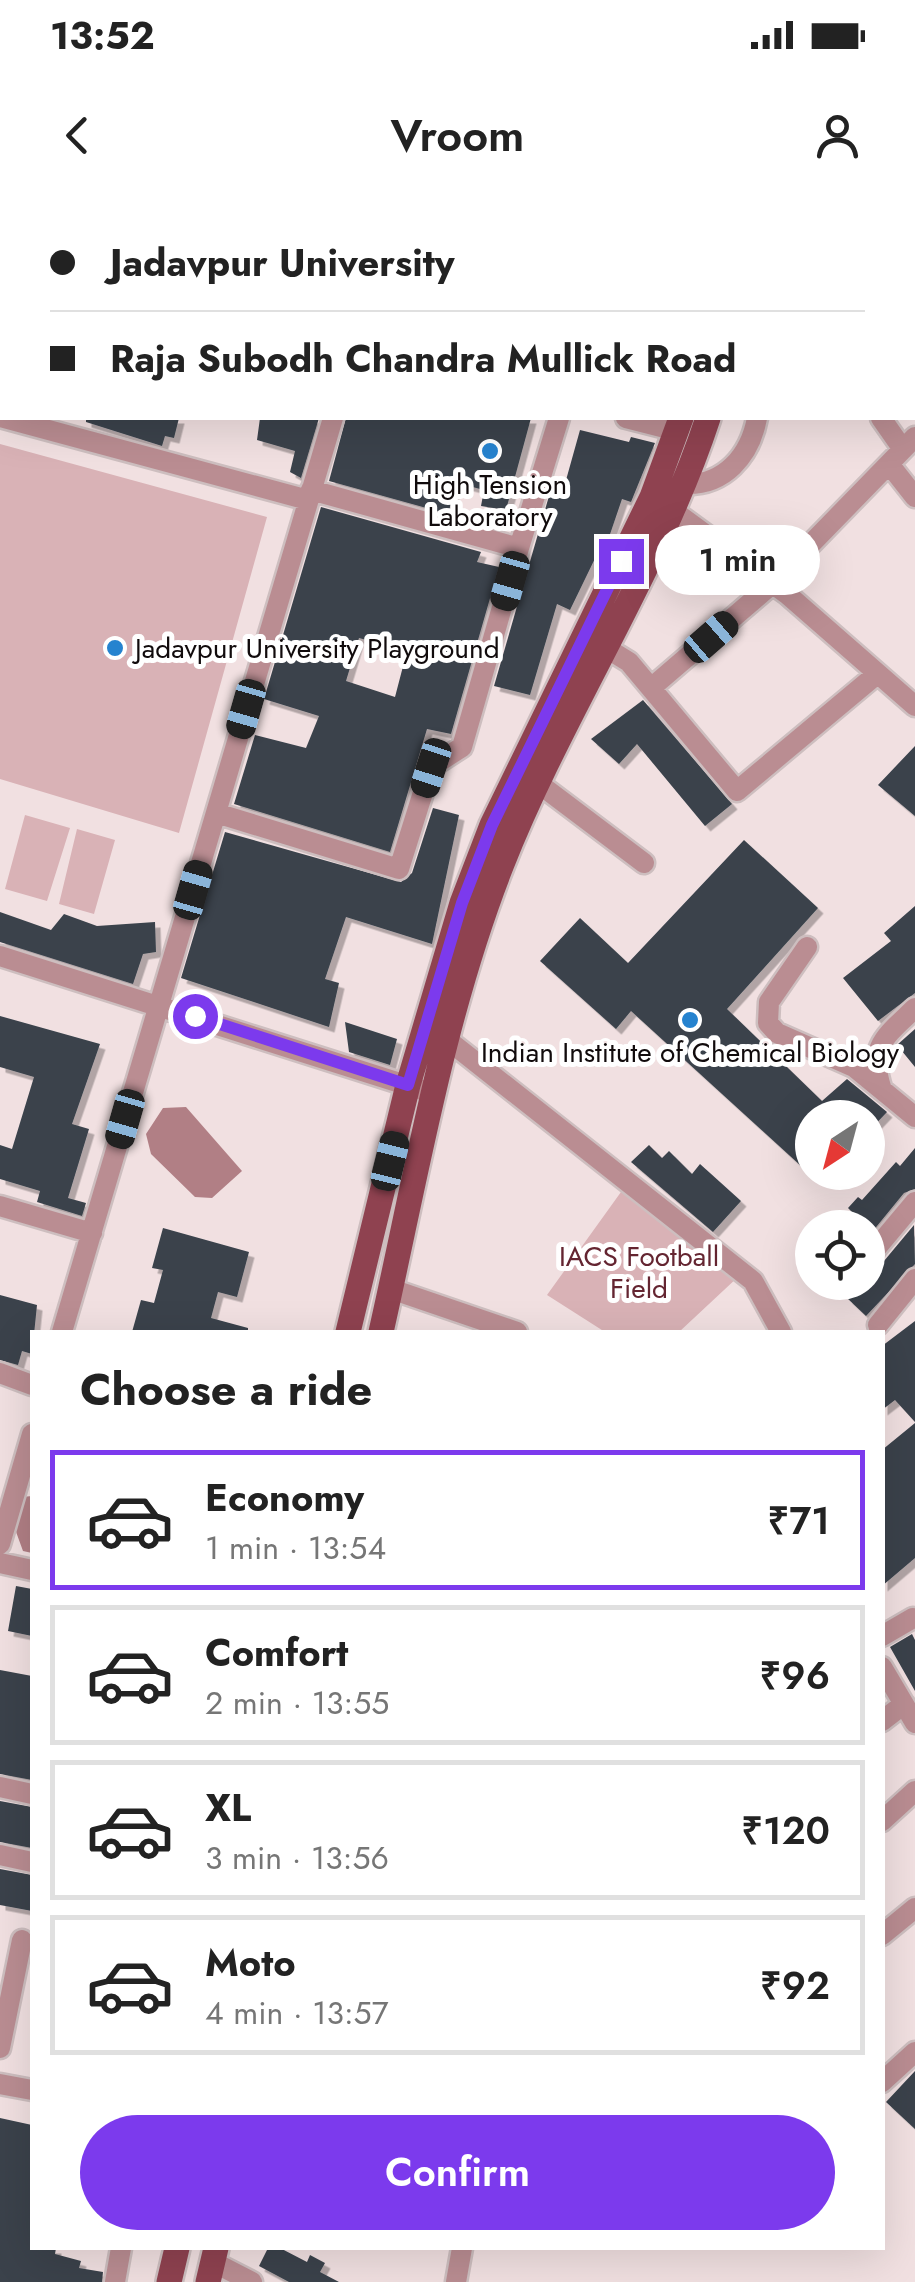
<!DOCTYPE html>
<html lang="en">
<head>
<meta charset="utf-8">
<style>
  body { margin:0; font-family:Jost,sans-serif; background:#f6f6f6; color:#222; height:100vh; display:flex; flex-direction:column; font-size:38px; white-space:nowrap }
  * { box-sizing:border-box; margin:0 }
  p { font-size:32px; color:#767676 }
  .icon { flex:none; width:55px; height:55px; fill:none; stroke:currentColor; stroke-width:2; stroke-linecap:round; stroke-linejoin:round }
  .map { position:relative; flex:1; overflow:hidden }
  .sheet { position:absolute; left:30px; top:1130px; width:855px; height:920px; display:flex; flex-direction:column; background:#fff; border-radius:0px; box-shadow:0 10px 40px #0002 }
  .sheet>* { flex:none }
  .top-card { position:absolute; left:0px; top:0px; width:915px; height:220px; box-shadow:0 10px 40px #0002; display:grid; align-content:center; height:220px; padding:0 50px; background:#fff }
  .needle { width:65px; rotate:216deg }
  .controls { position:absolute; left:795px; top:900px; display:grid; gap:20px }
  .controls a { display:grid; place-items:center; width:90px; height:90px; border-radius:50%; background:#fff; box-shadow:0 10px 40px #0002; font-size:50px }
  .end { position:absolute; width:45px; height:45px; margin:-22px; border:12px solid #7c3aed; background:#fff; box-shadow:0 0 0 5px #fff }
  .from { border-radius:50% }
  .bubble { position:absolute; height:70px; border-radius:35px; background:#fff; box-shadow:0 10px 40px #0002; font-size:32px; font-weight:600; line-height:70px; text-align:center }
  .car { position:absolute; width:30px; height:60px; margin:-30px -15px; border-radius:12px; box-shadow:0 0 8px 2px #0007; background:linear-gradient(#222 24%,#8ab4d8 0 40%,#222 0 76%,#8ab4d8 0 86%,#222 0) }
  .top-card b { display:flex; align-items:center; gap:35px; height:95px; font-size:38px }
  .top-card b+b { border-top:2px solid #e0e0e0 }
  .top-card i { width:25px; height:25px; background:#222 }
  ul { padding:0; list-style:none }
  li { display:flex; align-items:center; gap:30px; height:140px; margin:0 20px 15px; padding:0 30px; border:5px solid #e0e0e0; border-radius:0px }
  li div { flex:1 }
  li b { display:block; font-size:38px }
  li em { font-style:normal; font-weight:600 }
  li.current { border-color:#7c3aed }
  li>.icon { width:90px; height:90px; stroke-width:1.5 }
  h2 { padding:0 50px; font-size:45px; line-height:120px }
  .primary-button { display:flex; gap:20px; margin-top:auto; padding:20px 50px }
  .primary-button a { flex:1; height:115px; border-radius:60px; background:#7c3aed; color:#fff; font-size:40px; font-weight:600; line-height:115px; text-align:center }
  .status { display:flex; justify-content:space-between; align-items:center; height:70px; padding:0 50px; background:#fff; direction:ltr }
  .status svg { height:28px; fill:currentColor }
  header { display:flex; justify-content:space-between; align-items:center; height:130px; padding:0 50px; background:#fff; font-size:45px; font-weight:600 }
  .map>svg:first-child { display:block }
</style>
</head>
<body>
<div class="status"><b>13:52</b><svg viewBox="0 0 49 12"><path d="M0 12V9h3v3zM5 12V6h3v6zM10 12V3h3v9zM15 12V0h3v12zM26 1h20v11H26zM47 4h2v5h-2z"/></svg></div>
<header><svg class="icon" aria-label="back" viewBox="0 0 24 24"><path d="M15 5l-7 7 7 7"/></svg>Vroom<svg class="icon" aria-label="person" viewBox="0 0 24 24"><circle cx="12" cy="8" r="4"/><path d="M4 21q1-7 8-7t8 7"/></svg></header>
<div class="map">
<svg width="915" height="2082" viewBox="0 0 915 2082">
  <defs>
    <filter id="shadow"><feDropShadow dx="5.5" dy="5.5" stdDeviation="0" flood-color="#0004"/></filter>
  </defs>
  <rect width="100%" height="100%" fill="#f1e0e1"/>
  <path fill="#d9b2b6" d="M0 244 267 317 179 633 0 579Z
    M25 615 70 628 47 701 5 689Z
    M77 629 115 640 94 714 59 704Z
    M626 985 739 1076 679 1132H605L547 1095Z"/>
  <path fill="#b17f85" d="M186 907 242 971 212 998 195 997 151 954 146 934 163 908Z
    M32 1296V1353L23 1351 15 1329 22 1297Z"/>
  <path fill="#3a434c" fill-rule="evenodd" filter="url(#shadow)" d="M86 218H179L174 238 165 236 162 246 86 222Z
    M260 218H319L301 278 290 272 295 251 257 240Z
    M346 218H531L506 310 481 306 484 290 457 283 448 314 329 281Z
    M580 230 629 242 631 237 655 243 631 302 622 299 606 346 602 344 570 410 557 404 530 495 494 486 549 296 561 298Z
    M321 307 481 352 477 362 499 367 451 534 427 529 390 652 234 604 255 535 306 548 319 516 264 499ZM359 438 407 451 395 497 346 481Z
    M643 500 732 604 705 626 637 544 619 564 591 539Z
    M915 546V616L878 585Z
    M433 608 459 615 432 744 346 717 325 779 339 783 329 827 181 778 225 632 401 682 412 673Z
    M744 640 818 708 727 809 822 901 847 879 887 912 868 932V918H812V976L631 811 616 829 540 761 580 718 628 763Z
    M915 706V793L878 821 843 778 891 741 884 733Z
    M0 712 51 730 64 714 97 726 155 722 156 752 143 754 133 784 0 742Z
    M0 816 100 844 72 924 89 929 68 998 86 1003 82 1016 37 1002 40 991 0 979V945L12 949 34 877 0 867Z
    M345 822 397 839 390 865 349 852Z
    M915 829V867L897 845Z
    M649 945 662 958 669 951 692 974 700 964 741 1001 713 1032 631 962Z
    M915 948V989L904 993 868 1037V1028H840L853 1013 848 1008 858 997 862 1000 896 962 900 966Z
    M914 1025 915 1064 866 1116 847 1098 861 1082H868V1072L879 1067Z
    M163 1028 249 1052 237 1097 218 1092 211 1118 248 1128V1132H132L141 1100 154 1103 163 1070 152 1068Z
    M0 1095 37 1105 32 1154 22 1151 18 1165 0 1160Z
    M915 1121V1222L895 1200 882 1210V1146Z
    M915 1223V1358L882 1386V1250Z
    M16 1386 32 1389V1436L8 1431Z
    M912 1434 915 1440V1491L890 1447Z
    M0 1470 32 1476V1580L0 1574Z
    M0 1601 32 1607V1648L0 1642Z
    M0 1669 32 1675V1711L0 1705Z
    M915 1871V1929L886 1902Z
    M0 1918 32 1925V2048H56L55 2054 81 2061 79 2068 103 2072 102 2082H0Z
    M268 2048H280L307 2062 310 2055 325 2063 320 2072 339 2082H289L259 2066Z"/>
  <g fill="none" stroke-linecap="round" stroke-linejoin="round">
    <defs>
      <path id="minor" d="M156 0 164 2
        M897 0 899 2
        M246 2 247 0
        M912 15 915 17
        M0 217 308 300
        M626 218 677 231
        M881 218 902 248
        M889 264 915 297
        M684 284C724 286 750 256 757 218
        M660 301 788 395 915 506
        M519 348 559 218
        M603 446 629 462 737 591 877 474
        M651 488 771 385 915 237
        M526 574 644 663
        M216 613 399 669 431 567 462 547 519 348 311 290
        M807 747 769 802 768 823 777 833 854 867 915 917
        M0 756 422 890
        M449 841 753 1081 781 1132
        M882 890C867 847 886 836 915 808
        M0 1006 92 1033
        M868 1058 915 1002
        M391 1089 517 1132
        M878 1125 915 1079
        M62 1132 333 218
        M0 1173 32 1185
        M0 1344 32 1234
        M0 1363 32 1370
        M882 1436 913 1418
        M882 1467 915 1523
        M882 1521 904 1504
        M0 1587 32 1594
        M882 1621 915 1591
        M0 1655 32 1662
        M882 1735 915 1708
        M0 1848 22 1740
        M882 1882 915 1852
        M0 1884 32 1890
        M213 2062 252 2082
        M115 2082 121 2048
        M456 2082 462 2048"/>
      <path id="major" d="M734 2V0
        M760 2 761 0
        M348 1132 408 885 462 703 492 625 652 297 681 218
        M381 1132C416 977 443 813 502 664 562 512 657 373 708 218
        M169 2082 177 2048
        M208 2082 216 2048"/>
    </defs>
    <use href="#minor" stroke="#cdbebf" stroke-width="25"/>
    <use href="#major" stroke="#cdbebf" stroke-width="30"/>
    <use href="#minor" stroke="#ba8d92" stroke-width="20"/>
    <use href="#major" stroke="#8f4250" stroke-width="25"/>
  </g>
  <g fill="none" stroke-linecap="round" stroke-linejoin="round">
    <path stroke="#7c3aed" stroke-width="12" d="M195 816 408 885 462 703 492 625 621 361"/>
  </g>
  <g fill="#2683cf" stroke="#fff" stroke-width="4">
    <circle cx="490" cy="251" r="10"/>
    <circle cx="115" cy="448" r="10"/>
    <circle cx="690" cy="820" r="10"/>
  </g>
  <g text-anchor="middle" stroke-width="10" stroke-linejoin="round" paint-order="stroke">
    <g font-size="28" fill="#110b0c" stroke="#fff">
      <text x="490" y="294">High Tension<tspan x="490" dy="32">Laboratory</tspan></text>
      <text x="135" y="458" text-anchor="start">Jadavpur University Playground</text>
      <text x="690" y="862">Indian Institute of Chemical Biology</text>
    </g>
    <g font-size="28" fill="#642531" stroke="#fff">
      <text x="639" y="1066">IACS Football<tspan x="639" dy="32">Field</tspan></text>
    </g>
  </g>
</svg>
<div class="controls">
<a><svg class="needle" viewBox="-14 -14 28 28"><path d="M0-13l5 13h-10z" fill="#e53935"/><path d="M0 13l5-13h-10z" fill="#767676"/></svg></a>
<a><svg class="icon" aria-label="locate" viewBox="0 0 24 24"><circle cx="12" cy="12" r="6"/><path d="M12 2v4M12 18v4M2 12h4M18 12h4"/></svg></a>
</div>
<i class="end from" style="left:195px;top:816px"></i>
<i class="end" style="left:621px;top:361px"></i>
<div class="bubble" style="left:655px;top:325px;width:165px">1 min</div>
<i class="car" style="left:510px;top:381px;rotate:196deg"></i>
<i class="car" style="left:711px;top:437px;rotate:49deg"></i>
<i class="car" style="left:246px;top:509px;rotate:196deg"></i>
<i class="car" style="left:431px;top:568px;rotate:198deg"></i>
<i class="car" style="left:193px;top:690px;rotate:16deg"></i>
<i class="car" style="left:125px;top:919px;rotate:196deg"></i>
<i class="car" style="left:390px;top:961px;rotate:14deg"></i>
<div class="top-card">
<b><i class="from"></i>Jadavpur University</b>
<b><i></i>Raja Subodh Chandra Mullick Road</b>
</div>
<section class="sheet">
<h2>Choose a ride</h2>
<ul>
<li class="current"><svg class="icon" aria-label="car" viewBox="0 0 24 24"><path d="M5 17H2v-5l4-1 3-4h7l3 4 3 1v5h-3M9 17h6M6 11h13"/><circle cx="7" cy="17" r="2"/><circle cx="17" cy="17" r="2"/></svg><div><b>Economy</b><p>1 min · 13:54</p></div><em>₹71</em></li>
<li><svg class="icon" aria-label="car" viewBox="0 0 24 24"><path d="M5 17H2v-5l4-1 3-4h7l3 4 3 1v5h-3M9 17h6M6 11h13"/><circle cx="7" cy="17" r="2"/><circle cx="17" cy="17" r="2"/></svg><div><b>Comfort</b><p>2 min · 13:55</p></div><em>₹96</em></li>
<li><svg class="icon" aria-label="car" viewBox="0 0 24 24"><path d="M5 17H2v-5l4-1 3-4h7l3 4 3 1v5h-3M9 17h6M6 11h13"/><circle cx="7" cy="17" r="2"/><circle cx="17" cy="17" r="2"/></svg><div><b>XL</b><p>3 min · 13:56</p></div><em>₹120</em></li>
<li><svg class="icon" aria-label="car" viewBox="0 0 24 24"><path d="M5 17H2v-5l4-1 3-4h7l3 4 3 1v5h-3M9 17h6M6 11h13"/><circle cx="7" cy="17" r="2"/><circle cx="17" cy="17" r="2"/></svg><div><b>Moto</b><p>4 min · 13:57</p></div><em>₹92</em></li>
</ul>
<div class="primary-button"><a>Confirm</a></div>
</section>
</div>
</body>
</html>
